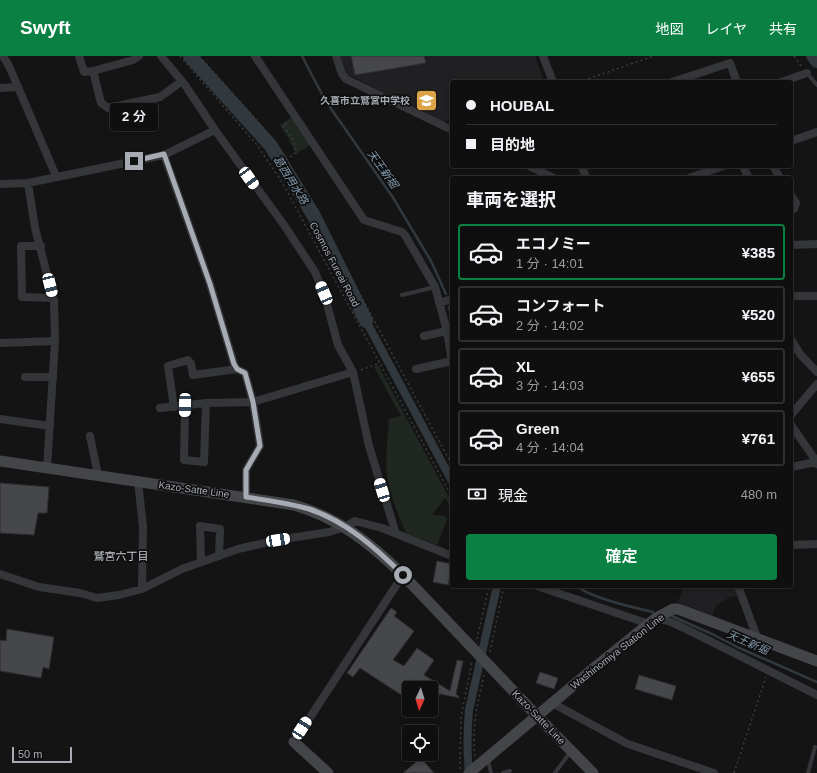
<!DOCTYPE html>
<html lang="ja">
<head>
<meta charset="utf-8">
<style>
  body { margin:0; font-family:Helvetica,"Noto Sans JP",sans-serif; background:#1d1d1e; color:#f1f3f6; height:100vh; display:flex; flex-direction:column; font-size:15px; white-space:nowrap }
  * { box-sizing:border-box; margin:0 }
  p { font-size:13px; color:#9b9c9f }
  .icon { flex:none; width:22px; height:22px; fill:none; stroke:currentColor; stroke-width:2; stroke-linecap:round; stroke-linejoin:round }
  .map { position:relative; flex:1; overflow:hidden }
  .sheet { position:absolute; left:450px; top:120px; width:343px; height:412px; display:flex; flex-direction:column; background:#0f0f10; border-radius:4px; box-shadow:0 2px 6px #0003,0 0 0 1px #2f2f30 }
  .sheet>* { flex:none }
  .guide { position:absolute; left:450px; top:24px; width:343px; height:88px; border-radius:4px; box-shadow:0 2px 6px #0003,0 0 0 1px #2f2f30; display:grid; align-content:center; height:88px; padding:0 16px; background:#0f0f10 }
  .needle { width:26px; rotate:184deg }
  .fabs { position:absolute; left:402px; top:625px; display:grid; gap:8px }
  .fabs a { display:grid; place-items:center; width:36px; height:36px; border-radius:4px; background:#0f0f10; box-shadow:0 2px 6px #0003,0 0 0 1px #2f2f30; font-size:20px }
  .scale { position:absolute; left:12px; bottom:10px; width:60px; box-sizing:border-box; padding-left:4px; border:2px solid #a7abb4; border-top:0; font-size:11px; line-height:14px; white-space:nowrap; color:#a7abb4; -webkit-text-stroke:3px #0f0f10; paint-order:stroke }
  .end { position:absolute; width:18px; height:18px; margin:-9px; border:5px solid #a7abb4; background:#111; box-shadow:0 0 0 2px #111 }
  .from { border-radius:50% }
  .bubble { position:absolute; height:28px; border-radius:4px; background:#0f0f10; box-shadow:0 2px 6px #0003,0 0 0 1px #2f2f30; font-size:13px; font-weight:600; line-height:28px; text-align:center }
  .car { position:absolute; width:12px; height:24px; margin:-12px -6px; border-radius:5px; box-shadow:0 0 3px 1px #0007; background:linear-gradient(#fff 24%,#345 0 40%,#fff 0 76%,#345 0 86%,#fff 0) }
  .guide b { display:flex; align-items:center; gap:14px; height:38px; font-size:15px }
  .guide b+b { border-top:1px solid #2f2f30 }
  .guide i { width:10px; height:10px; background:#f1f3f6 }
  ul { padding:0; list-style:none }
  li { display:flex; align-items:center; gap:12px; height:56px; margin:0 8px 6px; padding:0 8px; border:2px solid #2f2f30; border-radius:4px }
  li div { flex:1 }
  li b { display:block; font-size:15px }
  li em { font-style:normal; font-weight:600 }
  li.active { border-color:#0b8043 }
  li>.icon { width:36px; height:36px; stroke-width:1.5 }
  h2 { padding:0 16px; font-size:18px; line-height:48px }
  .pay { display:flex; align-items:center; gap:10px; height:44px; padding:0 16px; font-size:15px }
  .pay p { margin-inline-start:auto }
  .cta { display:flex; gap:8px; margin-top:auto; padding:8px 16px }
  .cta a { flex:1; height:46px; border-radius:4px; background:#0b8043; color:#fff; font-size:16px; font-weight:600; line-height:46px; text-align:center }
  header { display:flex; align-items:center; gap:24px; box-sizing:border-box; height:56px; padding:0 20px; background:#0b8043; color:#fff }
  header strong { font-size:19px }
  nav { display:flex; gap:22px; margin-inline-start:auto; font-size:14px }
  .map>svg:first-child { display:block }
</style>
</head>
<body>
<header>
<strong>Swyft</strong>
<nav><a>地図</a><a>レイヤ</a><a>共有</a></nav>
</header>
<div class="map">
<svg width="817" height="717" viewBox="0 0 817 717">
  <rect width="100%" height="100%" fill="#141415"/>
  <path fill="#202022" d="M340 0H535L544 26H452V63L443 66 347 18Z
    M684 530H734L738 540 730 541 716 550 712 560 678 546Z"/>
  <path fill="#202721" d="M292 61 309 87V90L296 98 289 83 280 69Z
    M378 309 452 447V454L445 442 432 459 445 460 447 463 437 489 406 477C399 460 391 443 388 425 384 405 388 383 389 363L401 360 374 311Z"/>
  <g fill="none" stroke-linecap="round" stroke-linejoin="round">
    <path stroke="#31393e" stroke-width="2.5" d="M302 0 325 44 392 140 431 205 446 238
      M449 251 452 262
      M577 530C590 542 635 552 653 556
      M672 560 714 579 737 591 817 626"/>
    <path stroke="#31393e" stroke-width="8" d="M366 265 452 425
      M469 717C467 696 467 676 469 654L497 530"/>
    <path stroke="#31393e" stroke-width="14" d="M190 0 271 90 314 160 366 265
      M813 0 817 5"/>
  </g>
  <path fill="#46474a" stroke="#2e2e31" d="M351 0H424L426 7 355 19Z
    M0 427 49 431 47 457H38L34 479 0 477Z
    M437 505 452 508 448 529 433 526Z
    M391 552 397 556 394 560 414 575 393 604 404 610 417 592 434 604 424 619 450 635 457 604 463 605 456 638 460 642 440 638 431 652V632H409V644L360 612 353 621 347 617Z
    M7 573 54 581 49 613 43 611 41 622 0 615V584L6 585Z
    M540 616 558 622 554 633 536 627Z
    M639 619 676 630 672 644 635 633Z
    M421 702 434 717H403Z"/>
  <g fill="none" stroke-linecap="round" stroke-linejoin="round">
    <path stroke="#3b3d41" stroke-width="1.5" stroke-dasharray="2 3" stroke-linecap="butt" d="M180 0 257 89 282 126 452 441
      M199 0 261 69 286 104 313 151 452 409
      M794 0 802 11
      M579 26 654 0
      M286 104 295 97 296 94 292 82 283 70 290 65
      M361 314 380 307
      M477 583 489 530
      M490 596 504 530
      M475 700C471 673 478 646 484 619
      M460 713 461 660 472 606
      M734 717 766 621"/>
    <path stroke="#35363a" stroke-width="4" d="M807 17 817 29
      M402 239 435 231
      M488 704 491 717
      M503 717 510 715
      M555 717 571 695
      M808 717 815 691"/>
    <path stroke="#35363a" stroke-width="8" d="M3 0 9 10 56 120
      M79 0 84 16 93 15
      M139 0 133 4 93 15 101 47 108 52 160 41 182 25
      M161 0 185 29 215 74 284 169 315 216 324 237 338 289 353 316 369 390 396 478
      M255 0 364 164 402 176 405 179 435 231 447 275 452 307
      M336 0 342 18 346 23 452 74
      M543 0 553 26
      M672 26 730 7 737 26
      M781 26 807 17
      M0 32 18 31
      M791 85 817 76
      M164 99 210 228 234 308 237 313 245 317 253 346 260 390 246 414V441
      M529 110 554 122
      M582 110 586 122
      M743 110 749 122
      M773 110 780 122
      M689 122 723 110
      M28 127 35 172 54 245 55 285 47 412
      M0 128 28 127 164 99 215 74
      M791 139 796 147 794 153H791
      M791 189 817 188
      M41 190H21L22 241 53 242
      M791 240H817
      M439 247 452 243
      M424 280 447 275
      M791 283 800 298 817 316
      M0 287 55 285
      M416 313 452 305
      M25 321H53
      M185 349 184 404 204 406 206 347
      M174 351 168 310 188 304 191 308 193 319 237 313
      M160 352 206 347 253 346 353 316
      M791 359 817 328
      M0 363 50 370
      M791 369 814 402 817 408
      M90 380 98 419
      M791 411 816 406
      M138 425 143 471 142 533
      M791 489 817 488
      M201 506 200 470 220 473 219 500
      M0 518 39 531 80 537 97 542 119 539 142 533 182 513 238 493 278 484 329 476 345 471 355 465 382 472 452 500
      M537 530 649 568
      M738 530 758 584
      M656 562 671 566 684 572 817 639
      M552 647 628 688 714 717
      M294 686 403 519"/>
    <path stroke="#434549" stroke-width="11" d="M0 405 294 449C339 462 370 487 403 519L538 661 593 717
      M294 686 328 717
      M469 717 594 612 656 562 673 553H678L817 605"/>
  </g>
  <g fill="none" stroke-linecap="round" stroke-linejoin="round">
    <path stroke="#a7abb4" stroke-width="5" d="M134 105 164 98 210 228 234 308 237 313 245 317 253 346 260 390 246 414V441C267 444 289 447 309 453 346 465 376 492 403 519"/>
  </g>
  <defs>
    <symbol id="school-square" viewBox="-11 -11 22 22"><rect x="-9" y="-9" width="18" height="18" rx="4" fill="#dba346" stroke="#0f0f10"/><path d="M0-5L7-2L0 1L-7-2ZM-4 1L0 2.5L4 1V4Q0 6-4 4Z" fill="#fff"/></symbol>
  </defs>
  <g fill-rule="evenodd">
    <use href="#school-square" x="414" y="32" width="25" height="25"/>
  </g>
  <g text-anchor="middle" stroke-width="3.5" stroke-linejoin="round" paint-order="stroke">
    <g font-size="10" font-weight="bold" fill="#a7abb4" stroke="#0f0f10" text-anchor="end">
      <text x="410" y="48">久喜市立鷲宮中学校</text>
    </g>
    <g font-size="10" fill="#a7abb4" stroke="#0f0f10">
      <text transform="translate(335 208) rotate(62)" y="4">Cosmos Fureai Road</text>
      <text transform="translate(194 433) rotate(8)" y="4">Kazo-Satte Line</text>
      <text transform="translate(617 595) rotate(-38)" y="4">Washinomiya Station Line</text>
      <text transform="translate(539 661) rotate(46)" y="4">Kazo-Satte Line</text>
    </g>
    <g font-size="11" font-style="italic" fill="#8299ab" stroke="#0f0f10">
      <text transform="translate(383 113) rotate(55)" y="4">天王新堀</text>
      <text transform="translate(291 124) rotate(58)" y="4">葛西用水路</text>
      <text transform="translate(748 586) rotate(24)" y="4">天王新堀</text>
    </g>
    <g font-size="11" fill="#c8cad0" stroke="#0f0f10">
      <text x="121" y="504">鷲宮六丁目</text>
    </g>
  </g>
</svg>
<div class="fabs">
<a><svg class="needle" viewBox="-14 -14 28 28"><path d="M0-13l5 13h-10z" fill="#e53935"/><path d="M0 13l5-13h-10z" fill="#9b9c9f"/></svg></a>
<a><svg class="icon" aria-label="locate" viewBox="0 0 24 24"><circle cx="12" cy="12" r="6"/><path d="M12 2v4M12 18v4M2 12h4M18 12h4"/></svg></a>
</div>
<div class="scale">50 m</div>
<i class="end from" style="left:403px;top:519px"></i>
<i class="end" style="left:134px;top:105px"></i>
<div class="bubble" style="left:110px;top:47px;width:48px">2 分</div>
<i class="car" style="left:249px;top:122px;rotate:144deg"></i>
<i class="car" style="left:50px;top:229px;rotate:166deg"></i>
<i class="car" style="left:324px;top:237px;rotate:337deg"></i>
<i class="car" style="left:185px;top:349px;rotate:181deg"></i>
<i class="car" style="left:382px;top:434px;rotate:343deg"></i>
<i class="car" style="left:278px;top:484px;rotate:81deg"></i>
<i class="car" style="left:302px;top:672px;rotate:33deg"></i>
<div class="guide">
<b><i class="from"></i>HOUBAL</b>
<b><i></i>目的地</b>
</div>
<section class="sheet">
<h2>車両を選択</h2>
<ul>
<li class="active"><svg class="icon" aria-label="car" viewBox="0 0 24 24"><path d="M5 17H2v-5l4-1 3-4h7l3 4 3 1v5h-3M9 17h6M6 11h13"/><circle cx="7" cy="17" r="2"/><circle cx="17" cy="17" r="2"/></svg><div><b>エコノミー</b><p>1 分 · 14:01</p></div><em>¥385</em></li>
<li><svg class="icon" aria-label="car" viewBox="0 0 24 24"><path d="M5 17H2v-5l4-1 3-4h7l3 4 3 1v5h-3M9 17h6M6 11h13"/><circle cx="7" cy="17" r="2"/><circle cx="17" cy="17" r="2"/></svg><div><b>コンフォート</b><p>2 分 · 14:02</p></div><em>¥520</em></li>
<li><svg class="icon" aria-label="car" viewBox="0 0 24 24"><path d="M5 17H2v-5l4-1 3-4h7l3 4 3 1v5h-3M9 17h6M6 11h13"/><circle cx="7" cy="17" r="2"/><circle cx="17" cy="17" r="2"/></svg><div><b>XL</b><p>3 分 · 14:03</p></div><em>¥655</em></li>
<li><svg class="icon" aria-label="car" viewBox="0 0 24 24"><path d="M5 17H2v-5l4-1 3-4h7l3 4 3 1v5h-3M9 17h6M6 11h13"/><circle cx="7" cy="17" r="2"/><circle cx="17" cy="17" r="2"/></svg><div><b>Green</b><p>4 分 · 14:04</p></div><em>¥761</em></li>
</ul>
<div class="pay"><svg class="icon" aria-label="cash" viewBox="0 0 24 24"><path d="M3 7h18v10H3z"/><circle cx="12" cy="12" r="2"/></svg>現金<p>480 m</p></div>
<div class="cta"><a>確定</a></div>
</section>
</div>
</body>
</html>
